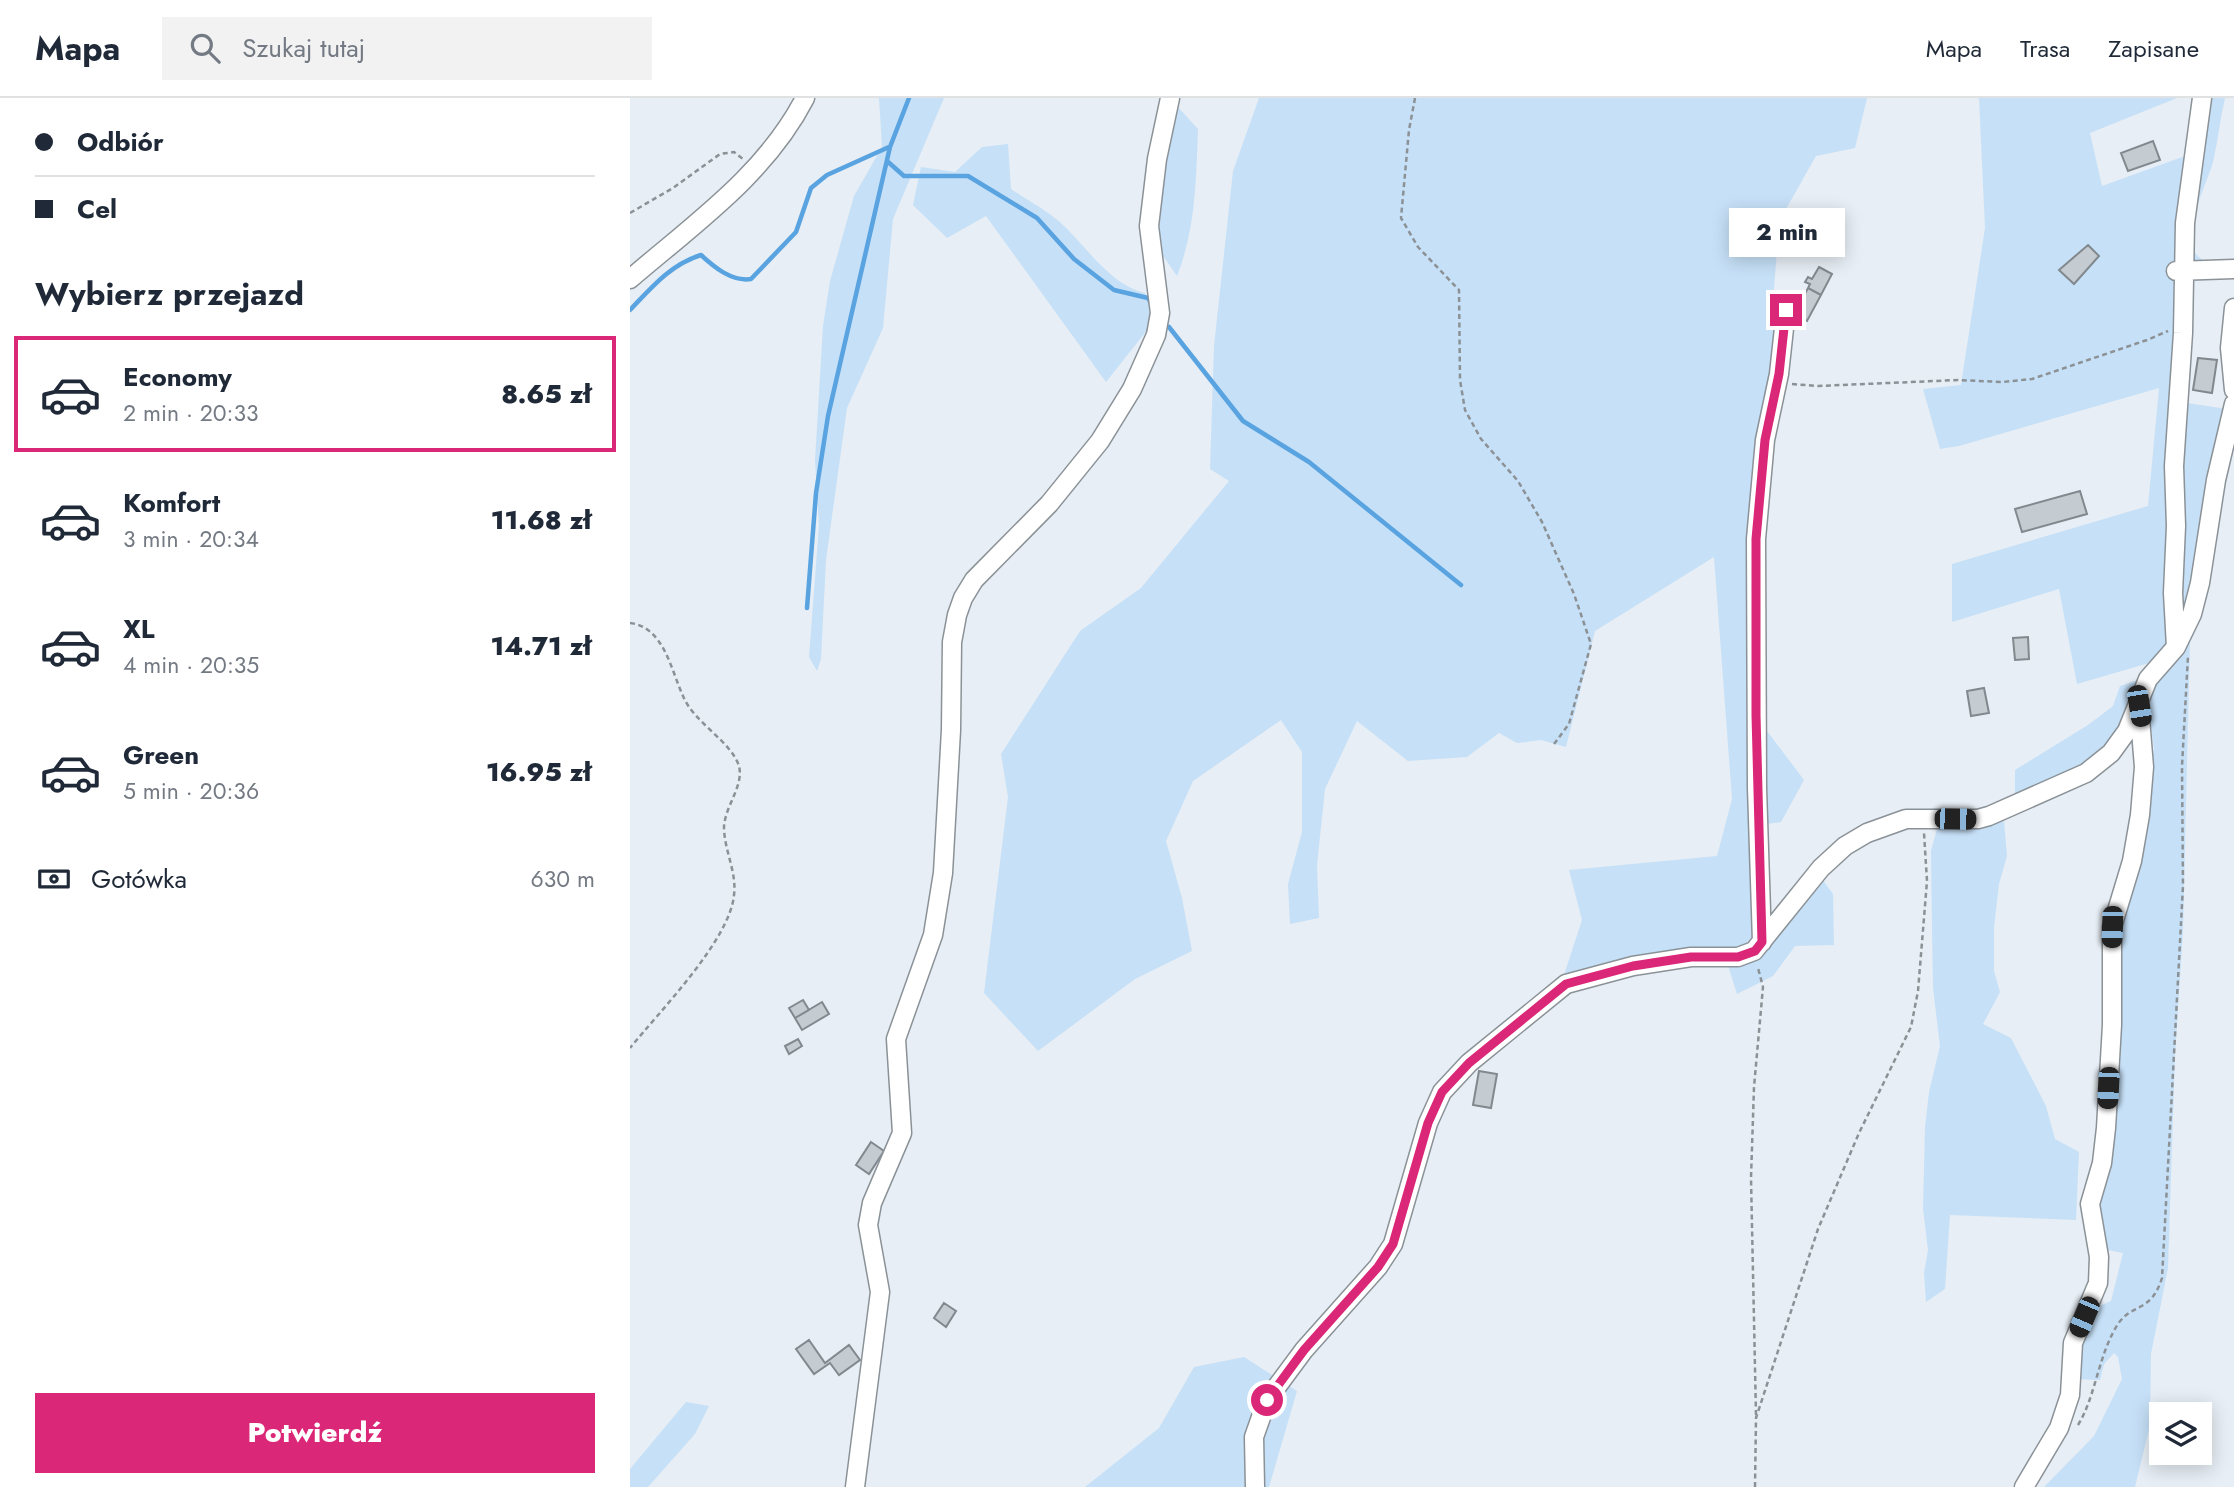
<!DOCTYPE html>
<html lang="pl">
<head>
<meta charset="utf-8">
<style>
  body { margin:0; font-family:Jost,sans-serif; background:#f2f2f3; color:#1f2937; height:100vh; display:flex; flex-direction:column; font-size:26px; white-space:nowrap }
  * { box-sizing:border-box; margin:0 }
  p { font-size:23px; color:#747a83 }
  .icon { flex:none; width:38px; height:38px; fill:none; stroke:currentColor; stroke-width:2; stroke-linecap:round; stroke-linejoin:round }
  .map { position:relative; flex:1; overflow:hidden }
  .sheet { display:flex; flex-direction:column; background:#fff; width:630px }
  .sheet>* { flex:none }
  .guide { display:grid; align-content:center; height:154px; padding:0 35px; background:#fff }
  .controls { position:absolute; left:1519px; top:1304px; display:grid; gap:14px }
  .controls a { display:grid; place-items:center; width:63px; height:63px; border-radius:0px; background:#fff; box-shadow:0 4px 18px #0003; font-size:35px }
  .end { position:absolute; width:32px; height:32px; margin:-16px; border:9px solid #db2777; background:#fff; box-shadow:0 0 0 4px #fff }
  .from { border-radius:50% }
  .bubble { position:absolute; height:49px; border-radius:0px; background:#fff; box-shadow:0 4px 18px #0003; font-size:23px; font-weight:800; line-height:49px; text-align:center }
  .car { position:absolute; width:21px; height:42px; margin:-21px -10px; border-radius:9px; box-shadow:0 0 5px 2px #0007; background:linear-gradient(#222 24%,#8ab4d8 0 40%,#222 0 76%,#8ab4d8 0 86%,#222 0) }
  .guide b { display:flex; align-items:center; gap:24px; height:66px; font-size:26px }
  .guide b+b { border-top:2px solid #e0e1e3 }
  .guide i { width:18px; height:18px; background:#1f2937 }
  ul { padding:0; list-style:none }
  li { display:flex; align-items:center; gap:21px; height:116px; margin:0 14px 10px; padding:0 21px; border:4px solid transparent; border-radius:0px }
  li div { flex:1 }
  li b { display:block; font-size:26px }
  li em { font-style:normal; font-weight:800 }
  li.current { border-color:#db2777 }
  li>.icon { width:63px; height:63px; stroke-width:1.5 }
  h2 { padding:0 35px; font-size:32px; line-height:84px }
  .pay { display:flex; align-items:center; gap:18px; height:77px; padding:0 35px; font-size:26px }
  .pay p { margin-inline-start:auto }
  .primary-button { display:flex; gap:14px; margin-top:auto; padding:14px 35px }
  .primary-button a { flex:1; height:80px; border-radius:0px; background:#db2777; color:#fff; font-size:28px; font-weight:800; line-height:80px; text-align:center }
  header { display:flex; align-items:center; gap:42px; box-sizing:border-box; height:98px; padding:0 35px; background:#fff; border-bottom:2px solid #e0e1e3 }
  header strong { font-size:33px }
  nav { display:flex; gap:38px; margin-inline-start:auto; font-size:24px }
  .search { width:490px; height:63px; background:#f2f2f3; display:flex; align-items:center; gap:18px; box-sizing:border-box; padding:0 24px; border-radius:0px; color:#747a83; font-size:26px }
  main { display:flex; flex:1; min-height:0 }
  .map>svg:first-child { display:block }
</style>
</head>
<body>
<header>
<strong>Mapa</strong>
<div class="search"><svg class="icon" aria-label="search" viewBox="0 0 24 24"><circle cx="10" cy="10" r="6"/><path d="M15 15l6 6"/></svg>Szukaj tutaj</div>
<nav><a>Mapa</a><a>Trasa</a><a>Zapisane</a></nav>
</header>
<main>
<section class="sheet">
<div class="guide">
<b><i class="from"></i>Odbiór</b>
<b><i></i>Cel</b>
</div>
<h2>Wybierz przejazd</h2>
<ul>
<li class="current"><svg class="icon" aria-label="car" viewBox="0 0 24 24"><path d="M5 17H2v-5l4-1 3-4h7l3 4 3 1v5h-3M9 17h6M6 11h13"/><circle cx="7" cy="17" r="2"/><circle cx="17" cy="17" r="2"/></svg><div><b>Economy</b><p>2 min · 20:33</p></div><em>8.65 zł</em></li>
<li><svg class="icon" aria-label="car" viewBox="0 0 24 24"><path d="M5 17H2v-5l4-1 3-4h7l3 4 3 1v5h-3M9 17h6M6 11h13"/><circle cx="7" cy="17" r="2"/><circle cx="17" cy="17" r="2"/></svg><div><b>Komfort</b><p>3 min · 20:34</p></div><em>11.68 zł</em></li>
<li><svg class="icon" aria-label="car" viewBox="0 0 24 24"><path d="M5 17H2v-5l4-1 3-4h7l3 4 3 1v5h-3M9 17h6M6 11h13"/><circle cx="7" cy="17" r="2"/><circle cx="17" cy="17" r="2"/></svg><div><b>XL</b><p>4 min · 20:35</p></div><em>14.71 zł</em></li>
<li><svg class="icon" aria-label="car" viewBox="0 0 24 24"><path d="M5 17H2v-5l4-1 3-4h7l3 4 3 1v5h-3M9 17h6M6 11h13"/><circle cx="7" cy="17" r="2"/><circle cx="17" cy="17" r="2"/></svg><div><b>Green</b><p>5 min · 20:36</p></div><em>16.95 zł</em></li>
</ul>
<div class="pay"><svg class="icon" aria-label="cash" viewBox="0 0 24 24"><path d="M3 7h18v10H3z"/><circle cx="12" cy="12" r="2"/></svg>Gotówka<p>630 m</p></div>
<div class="primary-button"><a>Potwierdź</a></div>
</section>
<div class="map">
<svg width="1604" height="1389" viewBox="0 0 1604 1389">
  <rect width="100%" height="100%" fill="#e7eef5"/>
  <path fill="#c6e0f7" d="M249 0H314L263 121 253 230 217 310 196 462 191 561 187 573 179 559 189 427 185 362 193 228 200 183 224 98 252 49Z
    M629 0H1237L1225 50 1186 58 1156 111 1147 153 1143 202 1161 228 1141 343 1133 458 1137 633 1174 682 1151 724 1135 726 1139 819 1182 767 1203 796 1204 847 1165 848 1143 878 1107 896 1094 855 932 883 952 822 939 772 1087 758 1102 701 1084 459 965 533 936 649 911 642 887 645 869 635 837 659 778 663 727 623 695 691 687 767 689 820 660 826 658 786 672 734V654L651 622 563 683 536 743 552 800 562 853 505 881 408 953 354 895 378 699 371 656 450 533 511 490 599 383 580 371 584 248 603 73Z
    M1349 0H1547L1460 35 1472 88 1555 58 1547 198 1540 549 1526 563 1447 586 1429 491 1322 524V466L1518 408 1529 290 1329 348 1310 351 1293 291 1331 287 1355 130Z
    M1576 0H1595C1590 21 1588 43 1583 64 1577 86 1549 139 1568 158 1577 168 1592 164 1604 162V167L1562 165 1558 147Z
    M547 8 568 31C566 81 566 130 547 178L527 149 532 46Z
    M378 46 381 91C397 102 416 112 431 125 457 149 479 186 515 195L524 211 522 226 476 284 356 118 317 140 283 107 291 69 325 74 352 49Z
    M1551 304 1597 311 1553 526 1548 459Z
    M1560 541 1553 833 1545 958 1538 1170 1521 1256 1520 1327 1505 1389H1414L1464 1338 1492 1281 1488 1259 1484 1255 1474 1266 1470 1282 1444 1281 1448 1246 1460 1212 1481 1203 1493 1155 1473 1151 1461 1114 1482 849 1524 651 1517 601 1525 580Z
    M1511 581C1504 598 1498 616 1489 632 1469 668 1421 684 1385 701V672L1458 627 1483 608 1490 588Z
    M1374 723 1377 758 1369 786 1364 829V873L1370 894 1353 926 1381 940 1416 1008 1425 1041 1449 1054 1446 1122 1320 1117 1315 1191 1296 1204 1294 1175 1298 1152 1293 1111 1295 1029 1299 994 1310 948 1303 890 1302 831 1301 753 1308 727 1341 728Z
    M614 1259 667 1293 639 1389H455L529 1330 564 1269Z
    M56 1304 79 1308 65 1336 18 1389H0V1371Z"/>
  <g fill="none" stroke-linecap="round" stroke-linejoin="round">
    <path stroke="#59a3e0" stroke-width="4.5" d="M257 63 274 78H338L407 120 444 161 484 192 518 200 521 205
      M0 212C21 190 41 166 71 157 84 169 102 184 121 181L166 134 181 90 197 77 259 49
      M539 229 613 323 679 364 831 487
      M177 510 186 395 198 318 260 49 279 0"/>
  </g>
  <path fill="#c4cbd1" stroke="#82898e" stroke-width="2" d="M1523 43 1530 62 1498 73 1491 55Z
    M1458 147 1469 158 1444 186 1429 172Z
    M1189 169 1202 176 1191 197 1178 190 1180 186 1175 184 1178 179 1182 181Z
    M1178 190 1191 197 1177 223 1164 216Z
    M1568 260 1587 262 1582 295 1563 292Z
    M1450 393 1457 416 1392 434 1385 411Z
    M1398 539 1399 561 1385 562 1383 540Z
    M1354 590 1359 615 1341 618 1337 593Z
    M173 902 179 912 165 920 159 910Z
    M192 904 199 916 172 932 165 920Z
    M168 941 172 948 159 956 155 948Z
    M849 973 867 976 861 1010 843 1007Z
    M241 1044 254 1053 239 1076 226 1067Z
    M314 1205 326 1213 316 1229 304 1220Z
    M179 1242 195 1265 219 1247 230 1262 209 1277 200 1265 184 1276 166 1251Z"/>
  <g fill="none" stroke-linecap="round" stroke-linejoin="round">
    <defs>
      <path id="minor" d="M1546 173 1604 171
        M0 181C64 126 136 76 175 0
        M1604 210 1600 250 1604 292
        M1546 549 1543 495 1546 428 1544 368 1553 235 1555 125 1572 0
        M1132 844 1127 690 1126 441 1135 342 1149 276 1156 212
        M225 1389 250 1194 238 1127 242 1105 272 1035 266 941 303 837 313 775 321 632 322 544 327 517 333 500 344 482 419 406 470 343 502 291 526 237 530 215 519 128 527 61 540 0
        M625 1389 624 1339 637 1302 674 1252 748 1169 763 1146 798 1025 812 994 839 965 936 886 1003 868 1061 859H1108L1124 853 1191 770 1215 748 1237 735 1276 721H1348L1359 718 1456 675 1481 655 1497 633 1518 581 1546 549 1562 516 1570 485 1586 382 1604 306
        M1394 1389 1429 1330 1440 1297 1443 1245 1468 1185 1469 1159 1460 1106 1472 1065 1476 1030 1482 927V829L1502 763 1510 717 1514 669 1509 608"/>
    </defs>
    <use href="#minor" stroke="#8b9297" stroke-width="21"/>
    <path stroke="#8b9195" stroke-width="2.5" stroke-dasharray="5 3.5" stroke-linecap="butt" d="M785 0 779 32 771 120 788 149 829 192 830 282 835 312 851 341 888 383 912 424 944 496 961 546 939 626 924 646
      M0 115 43 90 90 56 104 54 113 61
      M1162 286 1188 288 1328 282 1373 284 1402 281 1517 242 1538 233
      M0 525C34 529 41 572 53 598 64 625 101 643 109 668 114 688 95 708 94 729 94 752 107 774 104 797 100 842 29 914 0 950
      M1126 1317 1121 1080 1124 989 1133 889 1128 870
      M1448 1327C1466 1298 1468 1257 1488 1226 1502 1205 1521 1215 1532 1180L1553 788 1552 668 1558 558
      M1125 1389 1126 1320 1188 1131 1229 1035 1281 929 1288 893 1297 783 1294 735"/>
    <use href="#minor" stroke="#fff" stroke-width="18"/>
  </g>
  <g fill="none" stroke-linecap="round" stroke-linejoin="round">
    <path stroke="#db2777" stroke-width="9" d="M637 1302 674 1252 748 1169 763 1146 798 1025 812 994 839 965 936 886 1003 868 1061 859H1108L1125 853 1132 844 1126 617V441L1135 342 1149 276 1156 212"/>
  </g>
</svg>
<div class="controls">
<a><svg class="icon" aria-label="layers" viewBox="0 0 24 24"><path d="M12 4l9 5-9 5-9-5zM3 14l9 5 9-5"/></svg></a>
</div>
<i class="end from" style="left:637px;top:1302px"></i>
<i class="end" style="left:1156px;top:212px"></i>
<div class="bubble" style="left:1099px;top:110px;width:116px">2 min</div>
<i class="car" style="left:1509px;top:608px;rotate:171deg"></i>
<i class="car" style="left:1325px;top:721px;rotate:91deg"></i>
<i class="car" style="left:1482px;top:829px;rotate:182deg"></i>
<i class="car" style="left:1478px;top:990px;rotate:183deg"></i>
<i class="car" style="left:1454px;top:1219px;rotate:203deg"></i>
</div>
</main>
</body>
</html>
